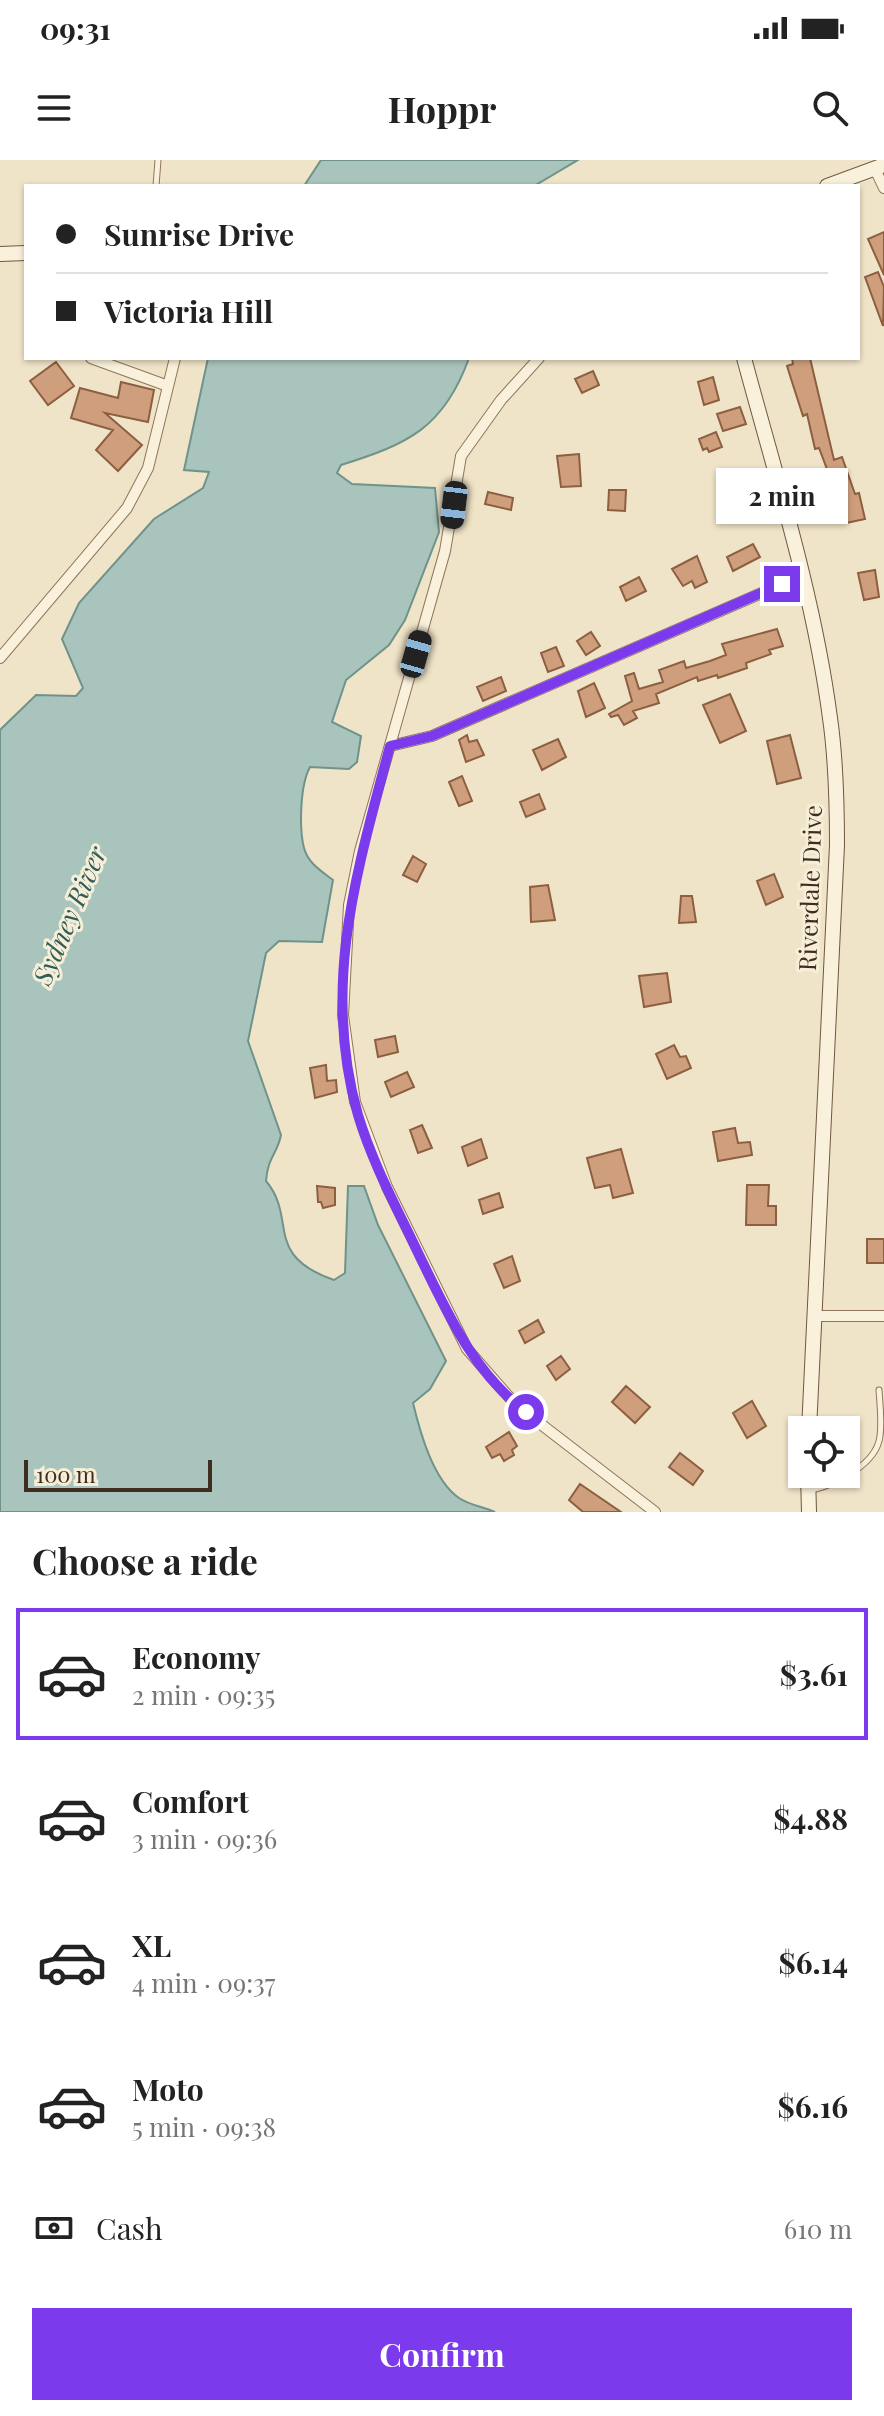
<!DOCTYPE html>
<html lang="en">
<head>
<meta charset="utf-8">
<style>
  body { margin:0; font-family:"Playfair Display",serif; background:#f6f6f6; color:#222; height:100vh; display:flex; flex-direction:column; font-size:30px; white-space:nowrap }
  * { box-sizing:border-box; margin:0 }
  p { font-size:26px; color:#767676 }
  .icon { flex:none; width:44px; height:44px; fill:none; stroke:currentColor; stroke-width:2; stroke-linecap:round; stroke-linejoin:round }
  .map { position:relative; height:1352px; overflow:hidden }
  .details { display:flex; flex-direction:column; background:#fff; flex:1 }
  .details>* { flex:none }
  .banner { position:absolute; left:24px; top:24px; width:836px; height:176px; border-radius:0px; box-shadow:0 2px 6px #0004; display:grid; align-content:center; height:176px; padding:0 32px; background:#fff }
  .tools { position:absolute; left:788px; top:1256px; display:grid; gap:16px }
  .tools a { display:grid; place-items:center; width:72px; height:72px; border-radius:0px; background:#fff; box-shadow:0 2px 6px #0004; font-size:40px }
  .scale { position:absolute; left:24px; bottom:20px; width:188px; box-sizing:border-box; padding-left:8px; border:4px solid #3d2e20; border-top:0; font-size:22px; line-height:28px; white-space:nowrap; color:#3d2e20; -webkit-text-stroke:6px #f7eed8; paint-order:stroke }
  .end { position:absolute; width:36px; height:36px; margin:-18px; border:10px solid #7c3aed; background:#fff; box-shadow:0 0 0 4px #fff }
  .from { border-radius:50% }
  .bubble { position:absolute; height:56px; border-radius:0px; background:#fff; box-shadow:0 2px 6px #0004; font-size:26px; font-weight:700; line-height:56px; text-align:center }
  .car { position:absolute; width:24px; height:48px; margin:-24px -12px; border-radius:10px; box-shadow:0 0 6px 2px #0007; background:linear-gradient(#222 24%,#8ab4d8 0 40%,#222 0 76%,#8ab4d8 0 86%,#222 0) }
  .banner b { display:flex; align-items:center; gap:28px; height:76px; font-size:30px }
  .banner b+b { border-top:2px solid #e0e0e0 }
  .banner i { width:20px; height:20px; background:#222 }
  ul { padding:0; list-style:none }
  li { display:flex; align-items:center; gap:24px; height:132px; margin:0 16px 12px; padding:0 16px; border:4px solid transparent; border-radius:0px }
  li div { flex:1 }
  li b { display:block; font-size:30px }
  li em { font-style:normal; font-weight:700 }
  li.on { border-color:#7c3aed }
  li>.icon { width:72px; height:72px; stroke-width:1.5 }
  h2 { padding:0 32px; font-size:36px; line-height:96px }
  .pay { display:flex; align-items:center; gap:20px; height:88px; padding:0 32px; font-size:30px }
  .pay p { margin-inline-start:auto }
  .cta { display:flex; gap:16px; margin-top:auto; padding:16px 32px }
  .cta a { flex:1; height:92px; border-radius:0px; background:#7c3aed; color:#fff; font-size:32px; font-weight:700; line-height:92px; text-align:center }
  .status { display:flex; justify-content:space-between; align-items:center; height:56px; padding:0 40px; background:#fff; direction:ltr }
  .status svg { height:22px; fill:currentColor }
  header { display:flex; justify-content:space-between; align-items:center; height:104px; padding:0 32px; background:#fff; font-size:36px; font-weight:700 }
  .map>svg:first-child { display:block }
</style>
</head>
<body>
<div class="status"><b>09:31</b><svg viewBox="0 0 49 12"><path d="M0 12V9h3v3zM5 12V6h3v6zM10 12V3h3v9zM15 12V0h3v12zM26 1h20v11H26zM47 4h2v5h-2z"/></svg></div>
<header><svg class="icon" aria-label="menu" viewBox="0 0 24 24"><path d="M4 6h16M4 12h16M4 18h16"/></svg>Hoppr<svg class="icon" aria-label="search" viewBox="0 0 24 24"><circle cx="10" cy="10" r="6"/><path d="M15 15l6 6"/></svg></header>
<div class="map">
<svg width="884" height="1352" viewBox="0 0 884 1352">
  <rect width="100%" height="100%" fill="#f0e4c8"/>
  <path fill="#a9c4bc" stroke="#6f938a" stroke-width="2" d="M321 0H578L534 26H304Z
    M208 198H469C444 268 408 284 341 305L337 313 352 324 435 328 439 372 405 460 389 485 346 520 332 562 361 576 357 602 349 609 310 607C300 625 299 668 304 688 308 703 321 711 333 720L322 782 279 781 266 793 248 881 281 975C277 995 268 996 266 1021 298 1059 262 1095 334 1120L345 1113 348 1026H364L378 1065 446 1201 430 1229 413 1243C420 1272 433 1320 459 1338 469 1345 484 1347 495 1352H0V570L36 535 76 536 83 528 62 479 79 443 154 359 203 328 209 312 184 310Z"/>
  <path fill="#cf9f7d" stroke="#8d5f41" stroke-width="2" d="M884 72V115L868 79Z
    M878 112 884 127 883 166 865 117Z
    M792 198H810L834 300 842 297 855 334 859 333 865 359 846 363 837 324 833 325 819 288 815 289 807 254 803 256 793 225 787 206 793 204Z
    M56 202 74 226 48 245 30 221Z
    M593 211 599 225 582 233 575 219Z
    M713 217 719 240 704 245 698 222Z
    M121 222 154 230 148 262 105 253 142 285 118 311 96 290 113 270 71 258 80 228 118 238Z
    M740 247 746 264 723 271 717 254Z
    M716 272 722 287 709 292 707 288 703 290 699 279Z
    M579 294 581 326 561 327 557 296Z
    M752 310 759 335 740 341 733 315Z
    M609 330H626L625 351 608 350Z
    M488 332 513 338 511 350 485 344Z
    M753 384 760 397 733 411 727 397Z
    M697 396 707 422 695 428 692 421 683 426 672 409Z
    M875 410 879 437 864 440 858 413Z
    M639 417 646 431 626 441 620 427Z
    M777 469 783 486 769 490 771 494 746 503 747 508 718 518 717 515 698 521 697 517 656 534 659 543 633 551 637 558 624 565 618 555 611 557 609 554 632 541 625 516 634 513 639 529 663 522 659 510 684 501 686 508 710 501 726 495 722 484Z
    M591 472 600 486 586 495 577 481Z
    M556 487 564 506 548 512 541 493Z
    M501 517 506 531 483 541 477 527Z
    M594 523 605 548 586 557 578 531Z
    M730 534 746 571 720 583 703 545Z
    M467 575 469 582 477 580 484 595 466 602 459 580Z
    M790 575 801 618 777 624 767 581Z
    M558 579 566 597 542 610 533 590Z
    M462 616 472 641 459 646 449 622Z
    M539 634 545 649 526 657 520 642Z
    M413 696 426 704 417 722 403 715Z
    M774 714 783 737 766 745 757 721Z
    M548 725 555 760 531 762 530 727Z
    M681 736H692L696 762 679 763Z
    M667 813 671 842 644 847 639 816Z
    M395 876 398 892 378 897 375 880Z
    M674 885 680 897 686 896 691 908 667 919 656 894Z
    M326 905 327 921 336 920 337 932 315 938 310 908Z
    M407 912 414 927 391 937 385 922Z
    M422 965 432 988 418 993 410 970Z
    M735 968 738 983 750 982 752 995 718 1001 713 972Z
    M481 979 487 998 468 1006 462 987Z
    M621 989 633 1033 613 1038 610 1025 595 1028 587 998Z
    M747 1025H769L768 1046H776V1065H746Z
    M317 1026 335 1028V1045L323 1048 321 1042H318Z
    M499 1033 503 1047 483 1054 479 1040Z
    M867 1079H884V1103H867Z
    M512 1096 520 1121 504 1128 494 1104Z
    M538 1160 544 1172 525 1183 519 1171Z
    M561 1196 570 1209 556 1220 547 1206Z
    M626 1226 650 1247 635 1263 612 1242Z
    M752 1241 766 1266 747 1278 733 1253Z
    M509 1272 517 1286 512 1290 514 1295 504 1301 500 1294 492 1298 486 1287Z
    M680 1293 703 1311 693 1325 669 1307Z
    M580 1324 621 1352H583L569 1340Z"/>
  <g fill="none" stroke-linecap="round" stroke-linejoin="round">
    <defs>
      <path id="lane" d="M156 26 158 0
        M812 1330C837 1324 877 1304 880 1276 882 1262 880 1245 879 1230"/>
      <path id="street" d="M875 9 884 28
        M91 198 168 226
        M539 198 501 240 461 296 445 391 360 691 349 745 343 855 355 942 387 1027 467 1189 516 1245 655 1352
        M0 498 127 348 148 308 175 198
        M390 586 432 576 803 415
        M815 1156H884"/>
      <path id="secondary" d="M827 26 884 5
        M0 94 26 93
        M744 198C776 317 814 436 830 558 836 600 837 643 837 685L809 1270
        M808 1314 809 1352"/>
    </defs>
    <use href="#lane" stroke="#8d765c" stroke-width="7"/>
    <use href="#street" stroke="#8d765c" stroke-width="12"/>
    <use href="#secondary" stroke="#6f573f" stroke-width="16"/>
    <use href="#lane" stroke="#faf1dc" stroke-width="5"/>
    <use href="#street" stroke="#faf1dc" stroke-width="10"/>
    <use href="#secondary" stroke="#faf1dc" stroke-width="14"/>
  </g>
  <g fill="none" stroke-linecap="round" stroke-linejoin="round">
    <path stroke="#7c3aed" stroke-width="10" d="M526 1252C474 1213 449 1156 421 1099 399 1052 373 1005 358 955 321 825 357 711 390 586L432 576 782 424"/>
  </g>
  <g text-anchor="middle" stroke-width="6" stroke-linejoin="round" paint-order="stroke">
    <g font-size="24" fill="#3d2e20" stroke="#f7eed8">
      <text transform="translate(811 728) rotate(-88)" y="8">Riverdale Drive</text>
    </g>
    <g font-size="26" font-style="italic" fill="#2f5d5a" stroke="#f7eed8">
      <text transform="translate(70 756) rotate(-67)" y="9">Sydney River</text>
    </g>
  </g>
</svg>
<div class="tools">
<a><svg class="icon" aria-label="locate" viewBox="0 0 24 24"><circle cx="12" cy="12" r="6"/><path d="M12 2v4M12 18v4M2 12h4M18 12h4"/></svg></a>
</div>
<div class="scale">100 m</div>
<i class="end from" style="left:526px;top:1252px"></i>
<i class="end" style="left:782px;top:424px"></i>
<div class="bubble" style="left:716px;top:308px;width:132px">2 min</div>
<i class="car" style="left:454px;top:345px;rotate:187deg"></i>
<i class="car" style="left:416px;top:494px;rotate:16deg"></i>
<div class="banner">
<b><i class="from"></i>Sunrise Drive</b>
<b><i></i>Victoria Hill</b>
</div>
</div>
<section class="details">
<h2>Choose a ride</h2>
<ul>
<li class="on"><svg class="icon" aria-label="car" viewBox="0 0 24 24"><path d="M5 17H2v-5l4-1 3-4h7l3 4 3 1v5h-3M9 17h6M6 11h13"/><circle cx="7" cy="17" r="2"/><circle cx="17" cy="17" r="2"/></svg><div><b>Economy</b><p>2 min · 09:35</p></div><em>$3.61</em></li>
<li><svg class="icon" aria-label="car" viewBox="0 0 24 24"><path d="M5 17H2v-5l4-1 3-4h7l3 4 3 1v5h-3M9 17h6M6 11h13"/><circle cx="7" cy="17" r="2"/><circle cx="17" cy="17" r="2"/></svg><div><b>Comfort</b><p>3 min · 09:36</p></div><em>$4.88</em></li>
<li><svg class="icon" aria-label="car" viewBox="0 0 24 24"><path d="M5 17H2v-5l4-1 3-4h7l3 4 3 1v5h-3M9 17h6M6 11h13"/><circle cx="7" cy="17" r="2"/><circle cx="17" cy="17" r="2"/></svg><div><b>XL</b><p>4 min · 09:37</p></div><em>$6.14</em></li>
<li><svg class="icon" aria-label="car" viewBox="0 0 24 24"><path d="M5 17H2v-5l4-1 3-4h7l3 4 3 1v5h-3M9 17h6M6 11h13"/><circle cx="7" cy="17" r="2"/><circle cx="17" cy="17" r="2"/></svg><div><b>Moto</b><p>5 min · 09:38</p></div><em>$6.16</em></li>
</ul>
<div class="pay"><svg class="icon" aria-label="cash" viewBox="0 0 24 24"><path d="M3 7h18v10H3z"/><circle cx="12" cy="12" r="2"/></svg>Cash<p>610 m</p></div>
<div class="cta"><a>Confirm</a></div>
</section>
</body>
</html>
